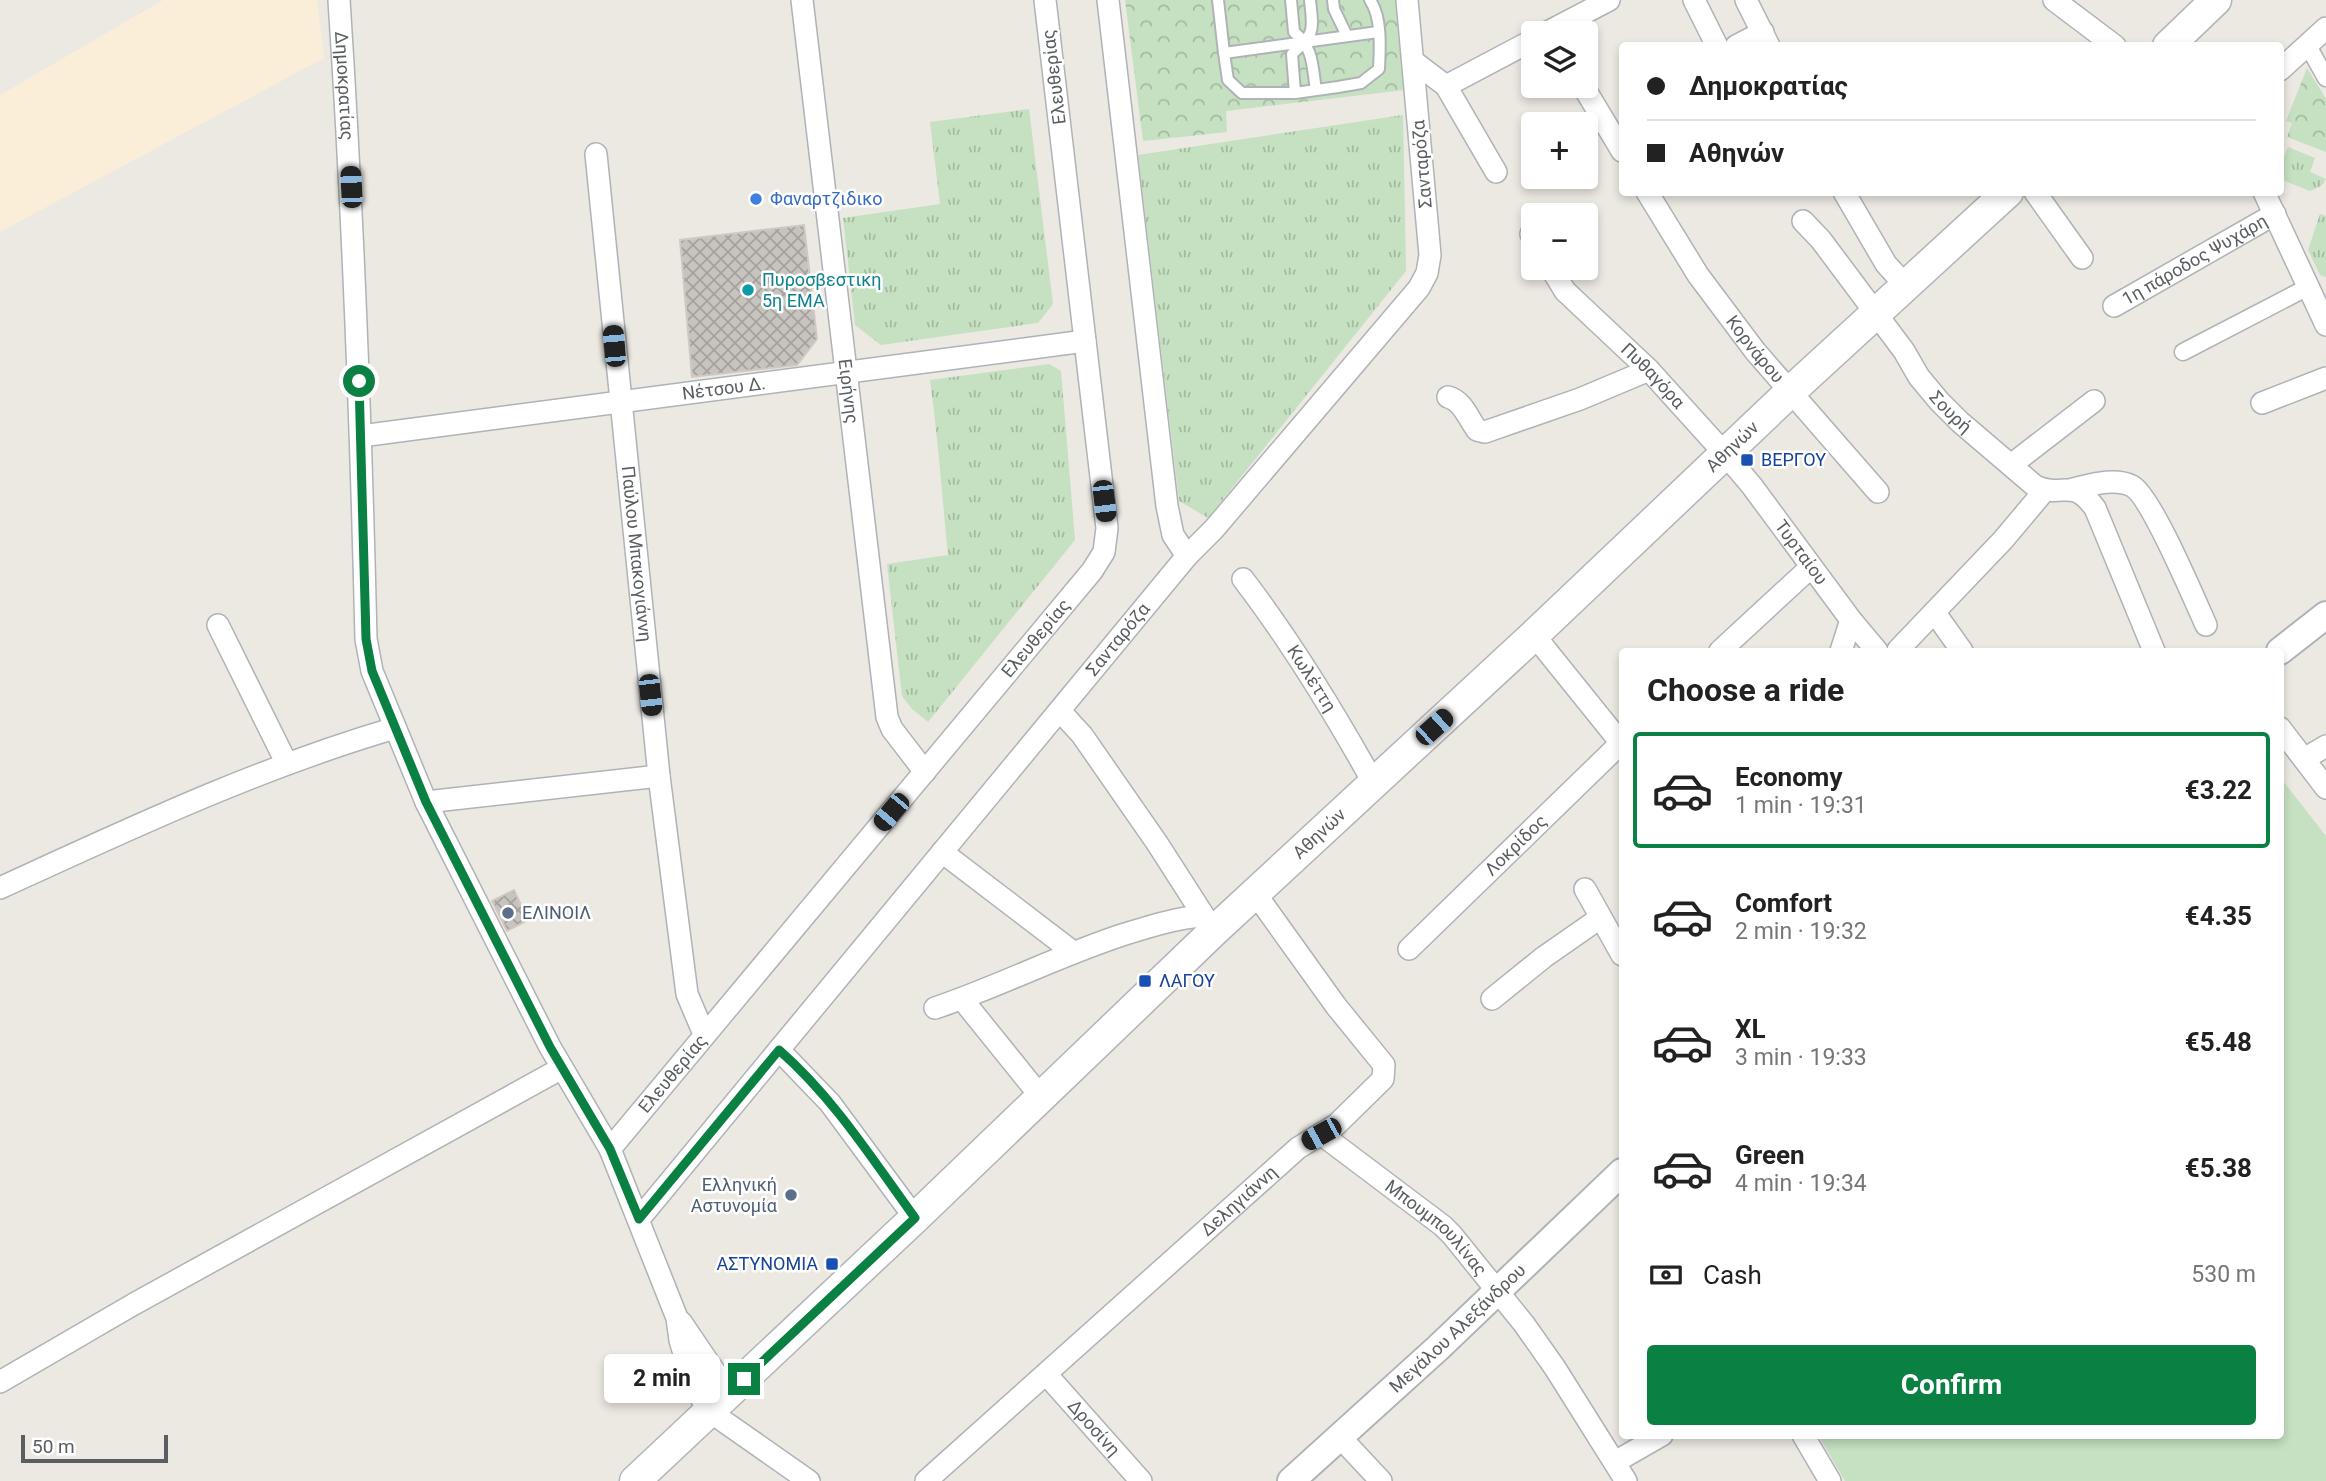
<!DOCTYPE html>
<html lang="en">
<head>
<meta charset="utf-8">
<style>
  body { margin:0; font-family:Roboto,sans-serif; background:#f6f6f6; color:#222; height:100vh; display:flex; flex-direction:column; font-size:26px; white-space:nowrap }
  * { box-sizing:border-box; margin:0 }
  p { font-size:23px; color:#767676 }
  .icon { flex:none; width:38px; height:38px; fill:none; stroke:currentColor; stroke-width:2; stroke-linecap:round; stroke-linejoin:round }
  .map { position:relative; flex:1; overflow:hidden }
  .panel { position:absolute; left:1619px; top:648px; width:665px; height:791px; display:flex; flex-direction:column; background:#fff; border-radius:7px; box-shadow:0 4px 10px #0003 }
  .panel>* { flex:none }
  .hud { position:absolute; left:1619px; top:42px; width:665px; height:154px; border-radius:7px; box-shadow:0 4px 10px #0003; display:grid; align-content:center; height:154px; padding:0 28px; background:#fff }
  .controls { position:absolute; left:1521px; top:21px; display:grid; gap:14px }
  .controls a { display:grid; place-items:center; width:77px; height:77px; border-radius:7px; background:#fff; box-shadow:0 4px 10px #0003; font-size:35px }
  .scale { position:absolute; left:21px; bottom:18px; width:147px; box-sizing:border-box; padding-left:7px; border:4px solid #5a5e61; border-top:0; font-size:19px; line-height:24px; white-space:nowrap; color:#5a5e61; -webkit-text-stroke:5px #fff; paint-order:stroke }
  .end { position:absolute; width:32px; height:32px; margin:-16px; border:9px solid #0b8043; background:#fff; box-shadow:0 0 0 4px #fff }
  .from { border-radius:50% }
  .bubble { position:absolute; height:49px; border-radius:7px; background:#fff; box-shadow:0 4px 10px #0003; font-size:23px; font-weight:700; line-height:49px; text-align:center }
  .car { position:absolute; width:21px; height:42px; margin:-21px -10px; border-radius:9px; box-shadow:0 0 5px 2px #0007; background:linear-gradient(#222 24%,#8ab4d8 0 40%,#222 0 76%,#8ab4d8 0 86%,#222 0) }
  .hud b { display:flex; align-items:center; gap:24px; height:66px; font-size:26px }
  .hud b+b { border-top:2px solid #e0e0e0 }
  .hud i { width:18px; height:18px; background:#222 }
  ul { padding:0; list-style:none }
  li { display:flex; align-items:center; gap:21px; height:116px; margin:0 14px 10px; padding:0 14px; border:4px solid transparent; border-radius:7px }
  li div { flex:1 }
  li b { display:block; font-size:26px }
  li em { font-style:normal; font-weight:700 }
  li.selected { border-color:#0b8043 }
  li>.icon { width:63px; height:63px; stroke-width:1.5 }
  h2 { padding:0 28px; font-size:32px; line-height:84px }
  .pay { display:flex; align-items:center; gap:18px; height:77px; padding:0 28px; font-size:26px }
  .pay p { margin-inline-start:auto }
  .primary-button { display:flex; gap:14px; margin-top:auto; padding:14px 28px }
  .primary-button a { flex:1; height:80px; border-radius:7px; background:#0b8043; color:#fff; font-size:28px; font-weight:700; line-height:80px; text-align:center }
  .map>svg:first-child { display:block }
</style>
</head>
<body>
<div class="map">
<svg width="2326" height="1481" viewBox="0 0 2326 1481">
  <defs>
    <pattern id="grass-tufts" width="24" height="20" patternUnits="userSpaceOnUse" patternTransform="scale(1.75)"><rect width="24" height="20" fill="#c5e1c1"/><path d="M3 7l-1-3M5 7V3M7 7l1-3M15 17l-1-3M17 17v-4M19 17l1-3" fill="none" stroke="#a3baa0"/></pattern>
    <pattern id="park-crowns" width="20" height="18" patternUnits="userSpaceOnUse" patternTransform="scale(1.75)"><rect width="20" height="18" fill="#c5e1c1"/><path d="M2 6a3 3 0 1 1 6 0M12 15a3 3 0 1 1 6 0" fill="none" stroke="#a3baa0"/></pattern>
    <pattern id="building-cross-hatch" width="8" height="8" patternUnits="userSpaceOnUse" patternTransform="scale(1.75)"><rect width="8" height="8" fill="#c7c3be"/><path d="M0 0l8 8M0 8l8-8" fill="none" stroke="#a5a29e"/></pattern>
  </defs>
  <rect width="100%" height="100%" fill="#ece8e2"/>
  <path fill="#faeed9" d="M163 0H317L324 58 0 232V95Z"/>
  <path fill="url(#grass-tufts)" d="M1029 109 1053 304 1038 323 881 345 855 325 843 218 940 204 930 122Z
    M1403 115 1406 271 1208 518 1179 501 1138 155Z
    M2288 147 2315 158 2310 172 2326 179 2321 186 2310 191 2280 179V166Z
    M2320 214 2326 216V277L2320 275 2308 250Z
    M1049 364 1061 371 1075 540 928 722 912 709 902 696 887 564 948 555C942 496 938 438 930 380Z"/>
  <path fill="url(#park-crowns)" d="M1125 0H1397L1405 90 1226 111 1227 132 1143 141Z
    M2307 68 2326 99V152L2287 137 2292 123 2286 121Z"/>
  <path fill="#c5e1c1" d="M2280 780 2283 781 2326 836V1481H1845L1818 1435H2280Z"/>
  <path fill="url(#building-cross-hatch)" stroke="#d0c9c1" stroke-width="2" d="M804 225 817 339 797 365 692 377 680 240Z
    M514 890 528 920 507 931 492 901Z"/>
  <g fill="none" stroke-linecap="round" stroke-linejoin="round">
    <defs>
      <path id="service" d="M1218 0 1224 53 1378 32
        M1291 0 1294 32C1314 48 1312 66 1316 90
        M1333 0 1334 9 1347 36
        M1224 53 1228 80 1242 93H1295L1338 87 1361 83 1379 69C1380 48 1382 17 1370 0
        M1295 93 1292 54C1316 33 1313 30 1310 0"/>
      <path id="pedestrian" d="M2308 46 2326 78
        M2183 352 2308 287"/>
      <g id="minor">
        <path id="s1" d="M339 0C353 213 361 426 366 639L372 671 426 802 550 1047 610 1149 677 1318 680 1340 689 1371 697 1391 709 1411 809 1481"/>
        <path id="s2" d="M802 0 887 717 892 729 925 772"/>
        <path d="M1108 0 1167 506 1173 535 1187 556"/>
        <path d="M1694 0 1717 46"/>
        <path d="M1746 0 1769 46"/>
        <path d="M2054 0 2115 46"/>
        <path d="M1546 33 1609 0"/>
        <path d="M1736 46 1763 32"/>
        <path d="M1413 61 1446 86 1533 40"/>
        <path d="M2280 70 2326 28"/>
        <path d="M1446 86 1496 172"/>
        <path d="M1583 86 1622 151"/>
        <path id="s3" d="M596 154 659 776 687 994 704 1034"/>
        <path id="s4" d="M1647 192 1698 275 1755 351 1878 492"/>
        <path d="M1844 192 1886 264 1905 285"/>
        <path d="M2035 192 2082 258"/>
        <path d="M2264 192 2326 325"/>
        <path id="s5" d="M1803 221 1821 240 1904 351 1919 377 1939 401 1960 422 2035 486C2064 499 2071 476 2095 508L2154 651"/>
        <path d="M1531 234 1533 238"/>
        <path id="s6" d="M1551 268 1565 291 1649 370 1725 454 1752 486 1851 620 1877 651"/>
        <path id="s7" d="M2114 306 2275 214"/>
        <path d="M1448 397C1463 401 1468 418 1477 430L1485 432 1580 399 1649 370"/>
        <path d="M2262 403 2326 378"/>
        <path id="s8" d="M361 436 1085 341"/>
        <path d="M2011 465 2094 401"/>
        <path d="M2073 489C2090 485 2115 477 2132 486 2151 496 2195 601 2206 625"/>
        <path id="s9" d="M1243 579C1292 643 1334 712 1373 782"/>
        <path d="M1935 613 1962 651"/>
        <path d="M218 625 287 764"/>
        <path d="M1534 635 1621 743"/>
        <path d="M1898 650 2003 540 2045 490"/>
        <path d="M1720 651 1811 567"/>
        <path d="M1841 651 1851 620"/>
        <path d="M1060 711 1082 735 1157 843 1209 924"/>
        <path d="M2280 728 2326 788"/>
        <path d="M2304 759 2326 746"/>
        <path d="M426 802 659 776"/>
        <path d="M942 852 1073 952"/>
        <path d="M0 888C129 829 258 768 395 728"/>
        <path d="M1585 889 1622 955"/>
        <path id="s10" d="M1409 949 1622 742"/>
        <path d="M962 999 1041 1097"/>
        <path d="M1492 999 1544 957 1600 918"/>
        <path d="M935 1008C1000 986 1060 955 1125 934 1151 926 1176 918 1203 916"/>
        <path d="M779 1050 830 1103 915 1218"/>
        <path id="s11" d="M1321 1134 1443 1226 1452 1235 1524 1324 1555 1368 1626 1481"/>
        <path id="s12" d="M610 1149 1092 571 1104 552 1107 528 1045 0"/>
        <path id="s13" d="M639 1219 1187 556 1214 529 1419 288 1427 273 1430 255 1407 0"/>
        <path d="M681 1322 729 1393"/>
        <path id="s14" d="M1046 1374 1141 1481"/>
        <path d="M0 1382 134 1304 562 1068"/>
        <path d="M1803 1435 1830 1481"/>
        <path d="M1339 1436 1381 1481"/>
        <path d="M1615 1462 1662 1435"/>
        <path id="s15" d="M926 1481 1298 1148 1336 1125 1383 1079 1384 1065 1336 1006 1255 893"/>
      </g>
      <g id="tertiary">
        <path d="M2280 651 2326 615"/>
        <path id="s16" d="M1291 1481 1439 1347 1622 1172"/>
      </g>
      <g id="secondary">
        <path d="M2168 46 2216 0"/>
        <path id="s17" d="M635 1481 915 1218 1214 931 1534 635 1791 391 2008 192"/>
      </g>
    </defs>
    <use href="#service" stroke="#afb3b6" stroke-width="14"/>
    <use href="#pedestrian" stroke="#afb3b6" stroke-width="19"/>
    <use href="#minor" stroke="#afb3b6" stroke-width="24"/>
    <use href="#tertiary" stroke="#afb3b6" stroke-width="30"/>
    <use href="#secondary" stroke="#b1b5b8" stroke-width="33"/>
    <use href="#service" stroke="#fff" stroke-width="10"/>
    <use href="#pedestrian" stroke="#fff" stroke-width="16"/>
    <use href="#minor" stroke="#fff" stroke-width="21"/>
    <use href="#tertiary" stroke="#fff" stroke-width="26"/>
    <use href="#secondary" stroke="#fff" stroke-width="30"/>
  </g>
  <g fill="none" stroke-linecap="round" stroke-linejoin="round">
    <path stroke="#0b8043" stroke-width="9" d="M359 381 366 639 372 671 426 802 550 1047 610 1149 639 1219 779 1050C833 1097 873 1160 915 1218L744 1379"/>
  </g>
  <circle fill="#3f7fe0" stroke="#fff" stroke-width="2.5" cx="756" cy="199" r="7"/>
  <circle fill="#0f9aa8" stroke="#fff" stroke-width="2.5" cx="748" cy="290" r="7"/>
  <g fill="#1a4fb4" stroke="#fff" stroke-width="2.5">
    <rect x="1740" y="453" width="14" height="14" rx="3.5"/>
    <rect x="1138" y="974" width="14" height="14" rx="3.5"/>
    <rect x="825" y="1257" width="14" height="14" rx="3.5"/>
  </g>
  <g fill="#5c6f8a" stroke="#fff" stroke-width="2.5">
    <circle cx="508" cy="913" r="7"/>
    <circle cx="791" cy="1195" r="7"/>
  </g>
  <g text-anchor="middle" stroke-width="5" stroke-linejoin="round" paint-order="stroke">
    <g font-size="18" fill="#5a5e61" stroke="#fff">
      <text transform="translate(1054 77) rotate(-97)" y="6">Ελευθερίας</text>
      <text dy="6" stroke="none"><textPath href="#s1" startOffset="86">Δημοκρατίας</textPath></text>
      <text transform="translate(1422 164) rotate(-95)" y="6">Σανταρόζα</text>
      <text dy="6" stroke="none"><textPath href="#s7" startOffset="93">1η πάροδος Ψυχάρη</textPath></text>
      <text dy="6" stroke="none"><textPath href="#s4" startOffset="191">Κορνάρου</textPath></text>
      <text dy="6" stroke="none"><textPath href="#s6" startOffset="149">Πυθαγόρα</textPath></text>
      <text dy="6" stroke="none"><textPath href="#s8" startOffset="366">Νέτσου Δ.</textPath></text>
      <text dy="6" stroke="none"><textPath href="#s2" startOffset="394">Ειρήνης</textPath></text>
      <text dy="6" stroke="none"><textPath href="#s5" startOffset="242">Σουρή</textPath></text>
      <text dy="6" stroke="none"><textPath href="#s17" startOffset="1508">Αθηνών</textPath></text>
      <text dy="6" stroke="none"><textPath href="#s6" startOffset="380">Τυρταίου</textPath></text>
      <text dy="6" stroke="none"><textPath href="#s3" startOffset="402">Παύλου Μπακογιάννη</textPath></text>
      <text dy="6" stroke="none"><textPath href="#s12" startOffset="665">Ελευθερίας</textPath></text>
      <text dy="6" stroke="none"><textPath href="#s13" startOffset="752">Σανταρόζα</textPath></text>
      <text dy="6" stroke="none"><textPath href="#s9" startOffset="121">Κωλέττη</textPath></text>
      <text dy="6" stroke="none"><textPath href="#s17" startOffset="942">Αθηνών</textPath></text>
      <text dy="6" stroke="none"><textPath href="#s10" startOffset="149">Λοκρίδος</textPath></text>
      <text dy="6" stroke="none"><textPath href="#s12" startOffset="98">Ελευθερίας</textPath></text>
      <text dy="6" stroke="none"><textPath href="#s15" startOffset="420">Δεληγιάννη</textPath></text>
      <text dy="6" stroke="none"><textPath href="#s11" startOffset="149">Μπουμπουλίνας</textPath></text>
      <text dy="6" stroke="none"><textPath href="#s16" startOffset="226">Μεγάλου Αλεξάνδρου</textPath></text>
      <text dy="6" stroke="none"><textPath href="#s14" startOffset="72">Δροσίνη</textPath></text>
    </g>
    <g font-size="18" fill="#366cbe" stroke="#fff" text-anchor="start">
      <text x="770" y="205">Φαναρτζιδικο</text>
    </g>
    <g font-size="18" fill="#0d838f" stroke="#fff" text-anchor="start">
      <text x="762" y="286">Πυροσβεστικη<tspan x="762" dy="21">5η ΕΜΑ</tspan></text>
    </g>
    <g font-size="18" fill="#164399" stroke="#fff" text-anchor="start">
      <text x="1761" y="466">ΒΕΡΓΟΥ</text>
      <text x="1159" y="987">ΛΑΓΟΥ</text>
      <text x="818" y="1270" text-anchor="end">ΑΣΤΥΝΟΜΙΑ</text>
    </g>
    <g font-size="18" fill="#4e5e75" stroke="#fff" text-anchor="start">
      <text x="522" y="919">ΕΛΙΝΟΙΛ</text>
      <text x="777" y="1191" text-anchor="end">Ελληνική<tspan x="777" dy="21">Αστυνομία</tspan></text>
    </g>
  </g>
</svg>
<div class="controls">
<a><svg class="icon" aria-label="layers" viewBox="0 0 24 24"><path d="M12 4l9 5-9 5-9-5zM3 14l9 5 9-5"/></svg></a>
<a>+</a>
<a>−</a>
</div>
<div class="scale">50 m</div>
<i class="end from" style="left:359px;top:381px"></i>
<i class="end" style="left:744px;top:1379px"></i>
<div class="bubble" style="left:604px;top:1354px;width:116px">2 min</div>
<i class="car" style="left:351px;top:187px;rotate:357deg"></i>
<i class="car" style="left:614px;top:346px;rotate:355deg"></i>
<i class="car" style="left:1104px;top:501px;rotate:173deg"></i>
<i class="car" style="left:650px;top:695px;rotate:174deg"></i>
<i class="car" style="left:1434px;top:727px;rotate:48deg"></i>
<i class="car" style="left:891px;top:812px;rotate:220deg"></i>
<i class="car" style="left:1321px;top:1134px;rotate:241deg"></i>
<div class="hud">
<b><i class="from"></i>Δημοκρατίας</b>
<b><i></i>Αθηνών</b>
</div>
<section class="panel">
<h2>Choose a ride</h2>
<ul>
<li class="selected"><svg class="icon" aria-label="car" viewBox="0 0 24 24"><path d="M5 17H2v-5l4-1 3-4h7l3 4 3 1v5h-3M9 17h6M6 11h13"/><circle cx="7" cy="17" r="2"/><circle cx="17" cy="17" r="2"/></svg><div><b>Economy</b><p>1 min · 19:31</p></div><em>€3.22</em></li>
<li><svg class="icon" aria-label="car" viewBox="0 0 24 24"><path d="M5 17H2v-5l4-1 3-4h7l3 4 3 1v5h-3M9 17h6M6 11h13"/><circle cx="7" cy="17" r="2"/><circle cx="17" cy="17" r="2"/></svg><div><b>Comfort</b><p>2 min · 19:32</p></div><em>€4.35</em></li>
<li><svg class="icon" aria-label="car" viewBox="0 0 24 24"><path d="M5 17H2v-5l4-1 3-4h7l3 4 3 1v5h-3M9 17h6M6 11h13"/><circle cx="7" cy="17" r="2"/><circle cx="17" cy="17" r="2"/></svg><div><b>XL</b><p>3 min · 19:33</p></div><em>€5.48</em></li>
<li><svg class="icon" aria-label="car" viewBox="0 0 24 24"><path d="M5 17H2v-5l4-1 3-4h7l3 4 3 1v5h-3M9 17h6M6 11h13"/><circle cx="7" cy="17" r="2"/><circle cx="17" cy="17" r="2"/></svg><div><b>Green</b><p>4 min · 19:34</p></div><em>€5.38</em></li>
</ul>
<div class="pay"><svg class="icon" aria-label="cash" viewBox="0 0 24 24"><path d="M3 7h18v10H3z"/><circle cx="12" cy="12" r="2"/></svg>Cash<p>530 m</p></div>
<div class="primary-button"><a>Confirm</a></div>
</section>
</div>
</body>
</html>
